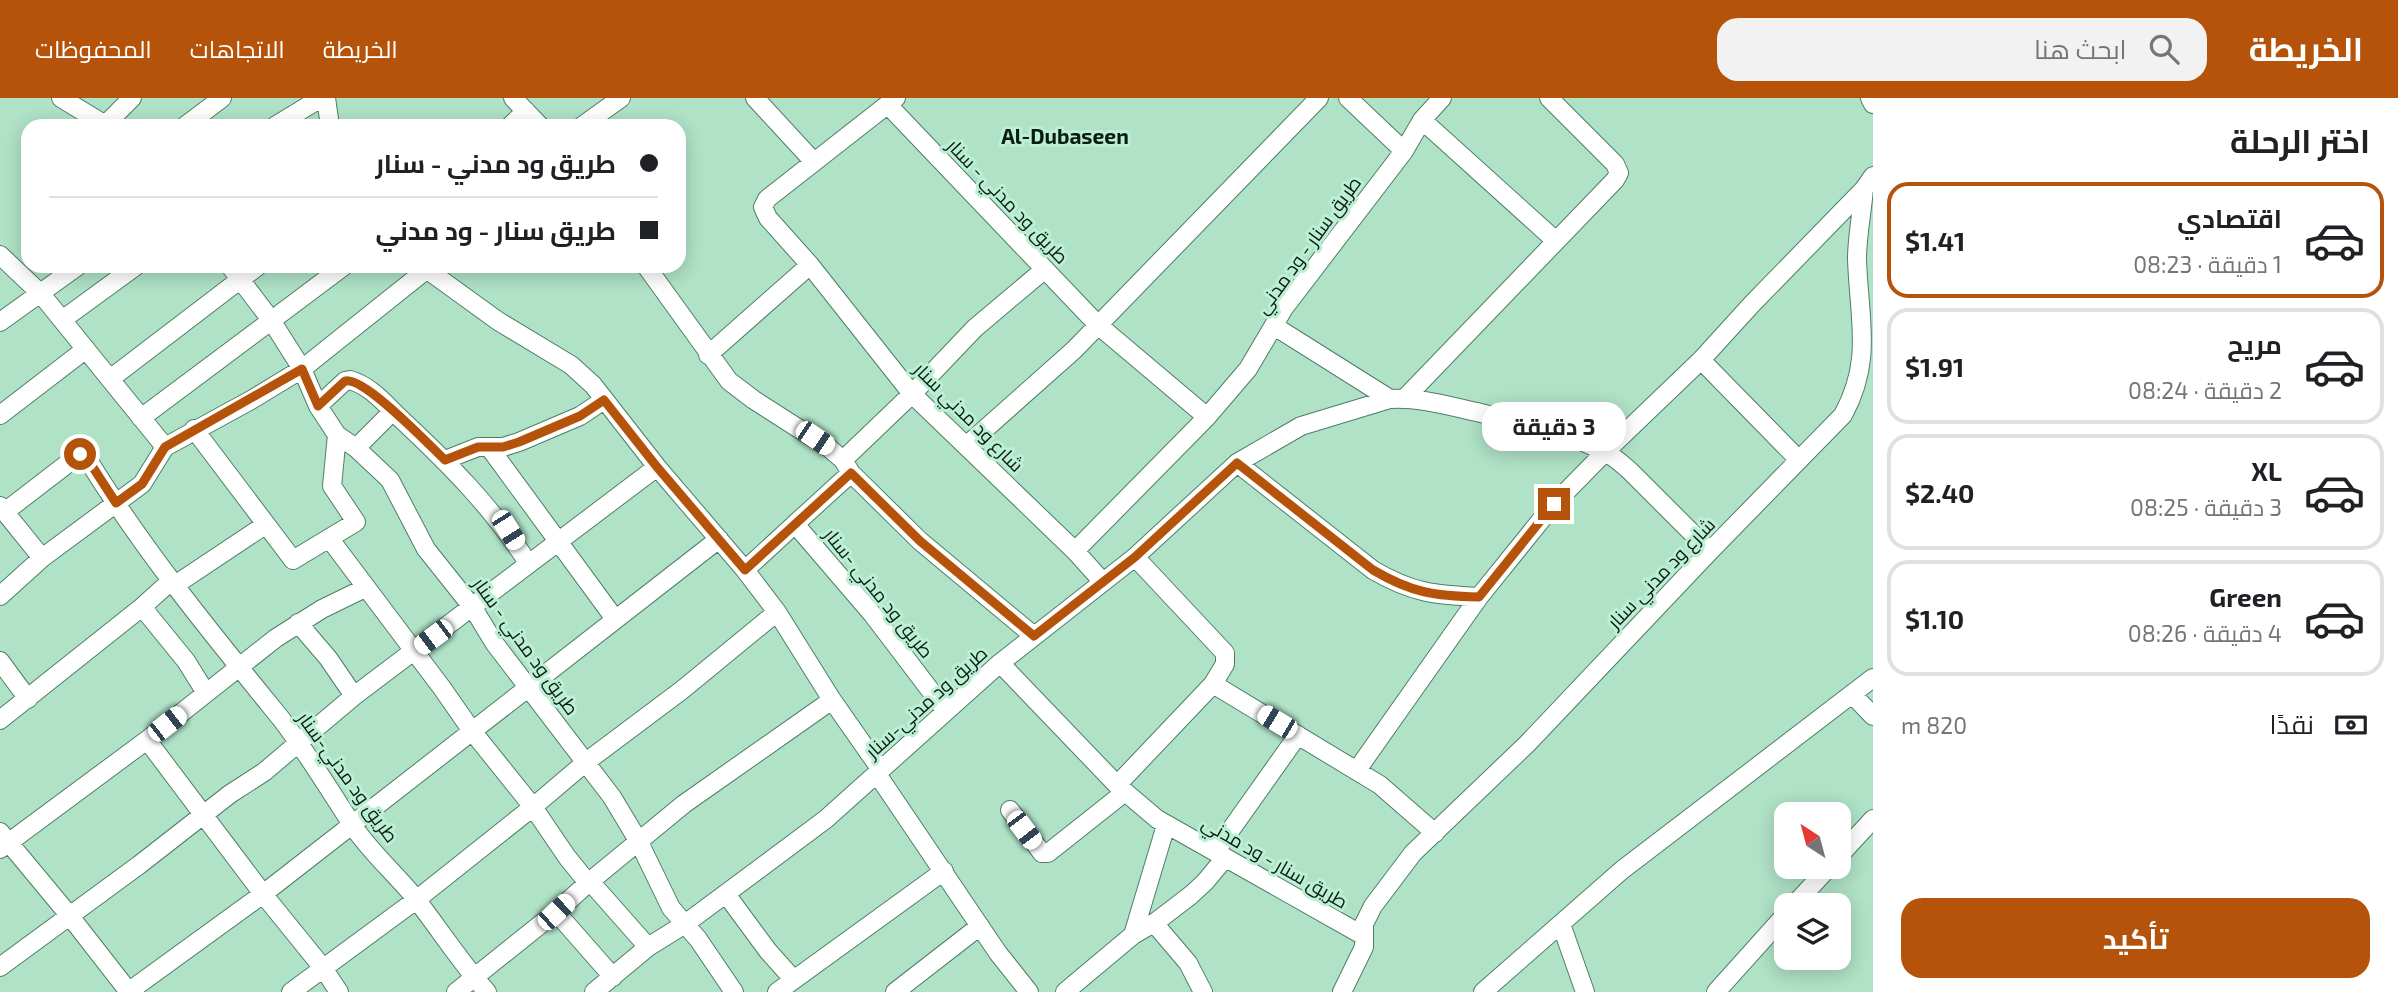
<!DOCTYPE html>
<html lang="ar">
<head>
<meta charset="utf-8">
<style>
  body { margin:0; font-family:"Exo 2",Cairo,sans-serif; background:#f2f2f2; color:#202124; direction:rtl; height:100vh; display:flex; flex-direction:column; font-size:26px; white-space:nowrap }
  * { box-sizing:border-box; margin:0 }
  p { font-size:23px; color:#757577 }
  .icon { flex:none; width:38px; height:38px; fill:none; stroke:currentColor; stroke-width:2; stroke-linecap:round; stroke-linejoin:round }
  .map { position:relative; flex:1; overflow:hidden; direction:ltr }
  .side { display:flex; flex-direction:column; background:#fff; width:525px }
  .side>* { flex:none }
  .hud { position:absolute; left:21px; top:21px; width:665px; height:154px; border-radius:21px; box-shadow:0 4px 18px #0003; direction:rtl; display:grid; align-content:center; height:154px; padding:0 28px; background:#fff }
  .needle { width:46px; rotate:324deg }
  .fabs { position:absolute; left:1774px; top:704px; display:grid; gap:14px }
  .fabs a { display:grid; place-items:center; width:77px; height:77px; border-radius:14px; background:#fff; box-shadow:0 4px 18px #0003; font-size:35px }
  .end { position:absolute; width:32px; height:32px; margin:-16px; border:9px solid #b45309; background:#fff; box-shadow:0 0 0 4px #fff }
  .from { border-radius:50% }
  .bubble { position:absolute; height:49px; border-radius:21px; background:#fff; box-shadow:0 4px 18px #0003; font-size:23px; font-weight:700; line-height:49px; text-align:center; direction:rtl }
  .car { position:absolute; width:21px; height:42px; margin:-21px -10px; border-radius:9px; box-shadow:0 0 5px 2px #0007; background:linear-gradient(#fff 24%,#345 0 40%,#fff 0 76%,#345 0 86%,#fff 0) }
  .hud b { display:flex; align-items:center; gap:24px; height:66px; font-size:26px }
  .hud b+b { border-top:2px solid #e0e0e0 }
  .hud i { width:18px; height:18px; background:#202124 }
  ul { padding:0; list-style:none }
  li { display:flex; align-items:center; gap:21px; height:116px; margin:0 14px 10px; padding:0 14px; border:4px solid #e0e0e0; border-radius:21px }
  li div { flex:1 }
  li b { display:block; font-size:26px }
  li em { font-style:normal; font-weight:700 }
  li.current { border-color:#b45309 }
  li>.icon { width:63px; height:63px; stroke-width:1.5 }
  h2 { padding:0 28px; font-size:32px; line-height:84px }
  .pay { display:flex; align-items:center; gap:18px; height:77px; padding:0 28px; font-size:26px }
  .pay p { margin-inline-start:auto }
  .primary-button { display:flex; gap:14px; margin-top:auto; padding:14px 28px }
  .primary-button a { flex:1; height:80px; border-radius:21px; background:#b45309; color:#fff; font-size:28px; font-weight:700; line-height:80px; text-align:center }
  header { display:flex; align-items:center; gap:42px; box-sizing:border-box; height:98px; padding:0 35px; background:#b45309; color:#fff }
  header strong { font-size:33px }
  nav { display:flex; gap:38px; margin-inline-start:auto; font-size:24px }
  .search { width:490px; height:63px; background:#f2f2f2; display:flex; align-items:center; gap:18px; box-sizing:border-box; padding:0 24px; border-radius:21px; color:#757577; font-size:26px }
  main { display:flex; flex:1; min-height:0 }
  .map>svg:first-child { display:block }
</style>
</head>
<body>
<header>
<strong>الخريطة</strong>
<div class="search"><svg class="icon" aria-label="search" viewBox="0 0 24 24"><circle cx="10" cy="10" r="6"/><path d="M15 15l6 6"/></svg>ابحث هنا</div>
<nav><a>الخريطة</a><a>الاتجاهات</a><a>المحفوظات</a></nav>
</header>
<main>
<section class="side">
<h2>اختر الرحلة</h2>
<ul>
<li class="current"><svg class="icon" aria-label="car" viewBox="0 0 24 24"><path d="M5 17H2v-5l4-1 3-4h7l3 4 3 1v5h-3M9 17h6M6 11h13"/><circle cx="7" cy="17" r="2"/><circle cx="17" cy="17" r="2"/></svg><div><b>اقتصادي</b><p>1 دقيقة · 08:23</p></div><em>$1.41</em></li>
<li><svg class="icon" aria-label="car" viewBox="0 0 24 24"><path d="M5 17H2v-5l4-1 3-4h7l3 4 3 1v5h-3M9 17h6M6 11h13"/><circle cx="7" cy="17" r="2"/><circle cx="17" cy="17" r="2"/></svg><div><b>مريح</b><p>2 دقيقة · 08:24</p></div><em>$1.91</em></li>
<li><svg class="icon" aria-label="car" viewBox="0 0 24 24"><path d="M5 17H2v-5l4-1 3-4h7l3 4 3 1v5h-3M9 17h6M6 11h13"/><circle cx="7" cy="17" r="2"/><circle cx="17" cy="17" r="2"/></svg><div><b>XL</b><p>3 دقيقة · 08:25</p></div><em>$2.40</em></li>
<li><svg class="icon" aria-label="car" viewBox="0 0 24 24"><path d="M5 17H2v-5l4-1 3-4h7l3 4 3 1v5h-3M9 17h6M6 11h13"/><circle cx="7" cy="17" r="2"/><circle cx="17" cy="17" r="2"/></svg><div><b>Green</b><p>4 دقيقة · 08:26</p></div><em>$1.10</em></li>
</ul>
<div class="pay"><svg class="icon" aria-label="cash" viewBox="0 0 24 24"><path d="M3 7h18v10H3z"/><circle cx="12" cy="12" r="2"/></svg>نقدًا<p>820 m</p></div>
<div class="primary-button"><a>تأكيد</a></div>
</section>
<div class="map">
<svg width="1873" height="894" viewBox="0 0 1873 894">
  <rect width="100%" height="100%" fill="#afe2c7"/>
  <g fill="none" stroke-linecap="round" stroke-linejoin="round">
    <defs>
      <path id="street" d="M61 0 107 28
        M326 0 330 28
        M513 0 540 28
        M755 0 814 64
        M896 0 767 101 763 109 768 120 810 167 912 296 1075 453 1103 484
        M1348 0 1404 53
        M1870 0 1873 6
        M888 7 1098 227 1207 319
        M1422 22 1556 143
        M105 27 132 0
        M185 28 222 0
        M275 28 321 0
        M510 28 526 13
        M582 28 621 0
        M0 157 41 196 165 349
        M230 168 271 222 302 271 318 308 337 337 356 350 390 382 426 451 473 510 495 546 612 699 639 744 671 810 698 841 734 894
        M422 168 498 223 571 267 593 287 657 369 745 472 777 514 832 602 881 672
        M646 168 729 283 754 302 829 350 843 362 851 375 920 443 1034 538
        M62 222 136 168
        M0 224 78 168
        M1274 228 1390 301
        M708 257 810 167
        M1701 262 1799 362
        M110 281 258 168
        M1405 300 1615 82 1619 75 1615 66 1549 0
        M318 308 345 283 350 282C371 288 386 307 402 322 449 366 493 410 528 465
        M0 317 86 251
        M141 320 344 168
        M194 331 293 462 356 424 332 388 337 337
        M966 348 1074 252 1319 0
        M489 349 615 521
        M356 350 393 313
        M445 362 478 349H503L519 344 580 318 604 302
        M843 362 912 296 975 230 1045 171
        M1237 365 1373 472C1412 495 1435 497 1479 499
        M0 408 42 460
        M6 413 80 356 85 357C142 451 213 537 282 622 308 656 330 693 353 728 371 755 396 776 416 801 440 832 461 865 487 894
        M795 426 851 375
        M329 440 442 590 472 633 533 709 567 759 588 785 595 789 648 849
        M1075 453 1207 319 1248 271 1284 210 1404 53 1422 22 1442 0
        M1135 459 1225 555V566L1213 586
        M745 472 795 426 873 517 946 613
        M175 487 265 427
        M0 498 42 460 142 386 165 349 251 302 302 271 426 172
        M142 509 186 563 206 595
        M298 525 328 560 354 598
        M0 563 28 601
        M1000 565 1117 687 1157 721 1364 838
        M1852 596 1873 618
        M0 622 142 509 171 483
        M147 642 263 796 323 870 339 894
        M1357 672 1479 499 1554 406 1605 354 1701 262 1752 206 1864 91 1873 78
        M877 676 998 855 1029 894
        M1117 687 1213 586 1380 687 1435 735
        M1010 712 1039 751 1042 755H1048L1125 694
        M0 734 69 817 129 894
        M0 751 147 642 276 540 322 511 365 490
        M1215 754 1298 637
        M1839 758 1873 721
        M726 796 768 853 793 881
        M1794 807 1830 768
        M556 814 613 879
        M1154 825 1188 865 1203 894
        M1561 826 1585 894
        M1133 837 1166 727
        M0 869 139 767 230 696 264 674 354 598 657 369
        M128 894 263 796 719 441
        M291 894 416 802 533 709 586 664 682 592 777 514
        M456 894 556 814 588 785 684 706 832 602
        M594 894 648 849 685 826 826 721 1000 565 1135 459 1237 365 1301 328 1390 301C1420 299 1452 309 1481 315 1522 325 1566 333 1604 354 1614 358 1622 366 1630 373L1710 453
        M777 894 944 773
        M895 894 980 828
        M1065 894 1133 837 1157 823 1191 797 1205 784 1225 760
        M1342 894 1364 849V826L1373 808 1413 755 1527 646 1710 453 1843 317C1873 262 1859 222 1857 161 1857 139 1862 114 1864 91
        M1483 894 1622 772 1873 580
        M1716 894 1787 815"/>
    </defs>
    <use href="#street" stroke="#4f7e66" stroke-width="20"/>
    <use href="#street" stroke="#fff" stroke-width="18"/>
  </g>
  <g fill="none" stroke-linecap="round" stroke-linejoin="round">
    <path stroke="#b45309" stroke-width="9" d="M80 356 85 357 116 405 142 386 165 349 302 271 318 308 345 283C364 278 429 347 445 362L478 349H503L519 344 580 318 604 302 657 369 745 472 851 375 920 443 1034 538 1135 459 1237 365 1373 472C1412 495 1435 498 1479 499L1554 406"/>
  </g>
  <g text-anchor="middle" stroke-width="6" stroke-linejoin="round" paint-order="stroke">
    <g font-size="19" fill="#0a1d14" stroke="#bcefd4">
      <text transform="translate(1008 103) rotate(46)" y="7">طريق ود مدني - سنار</text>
      <text transform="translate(1308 147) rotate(-54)" y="7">طريق سنار - ود مدني</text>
      <text transform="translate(969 319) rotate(45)" y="7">شارع ود مدني سنار</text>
      <text transform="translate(1661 475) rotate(-46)" y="7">شارع ود مدني سنار</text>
      <text transform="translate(879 495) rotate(51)" y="7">طريق ود مدني -سنار</text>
      <text transform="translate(526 548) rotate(54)" y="7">طريق ود مدني - سنار</text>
      <text transform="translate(926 604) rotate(-42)" y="7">طريق ود مدني-سنار</text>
      <text transform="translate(348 679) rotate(54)" y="7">طريق ود مدني-سنار</text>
      <text transform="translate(1275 764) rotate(30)" y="7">طريق سنار - ود مدني</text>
    </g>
    <g font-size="21" font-weight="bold" fill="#0a1d14" stroke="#bcefd4">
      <text x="1065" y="46">Al-Dubaseen</text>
    </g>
  </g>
</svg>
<div class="fabs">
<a><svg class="needle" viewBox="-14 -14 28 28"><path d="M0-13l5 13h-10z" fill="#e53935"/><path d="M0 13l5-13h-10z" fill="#757577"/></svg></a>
<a><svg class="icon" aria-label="layers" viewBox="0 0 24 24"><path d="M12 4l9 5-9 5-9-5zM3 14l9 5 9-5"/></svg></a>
</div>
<i class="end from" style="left:80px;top:356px"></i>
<i class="end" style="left:1554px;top:406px"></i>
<div class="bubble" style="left:1482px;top:304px;width:144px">3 دقيقة</div>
<i class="car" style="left:815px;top:340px;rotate:124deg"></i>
<i class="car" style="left:508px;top:432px;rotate:148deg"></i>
<i class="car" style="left:433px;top:539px;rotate:233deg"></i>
<i class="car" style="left:1277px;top:624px;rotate:301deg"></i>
<i class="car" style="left:167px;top:626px;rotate:52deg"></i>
<i class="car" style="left:1024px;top:732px;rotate:143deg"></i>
<i class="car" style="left:556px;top:814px;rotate:47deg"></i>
<div class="hud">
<b><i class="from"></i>طريق ود مدني - سنار</b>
<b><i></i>طريق سنار - ود مدني</b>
</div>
</div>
</main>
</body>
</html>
